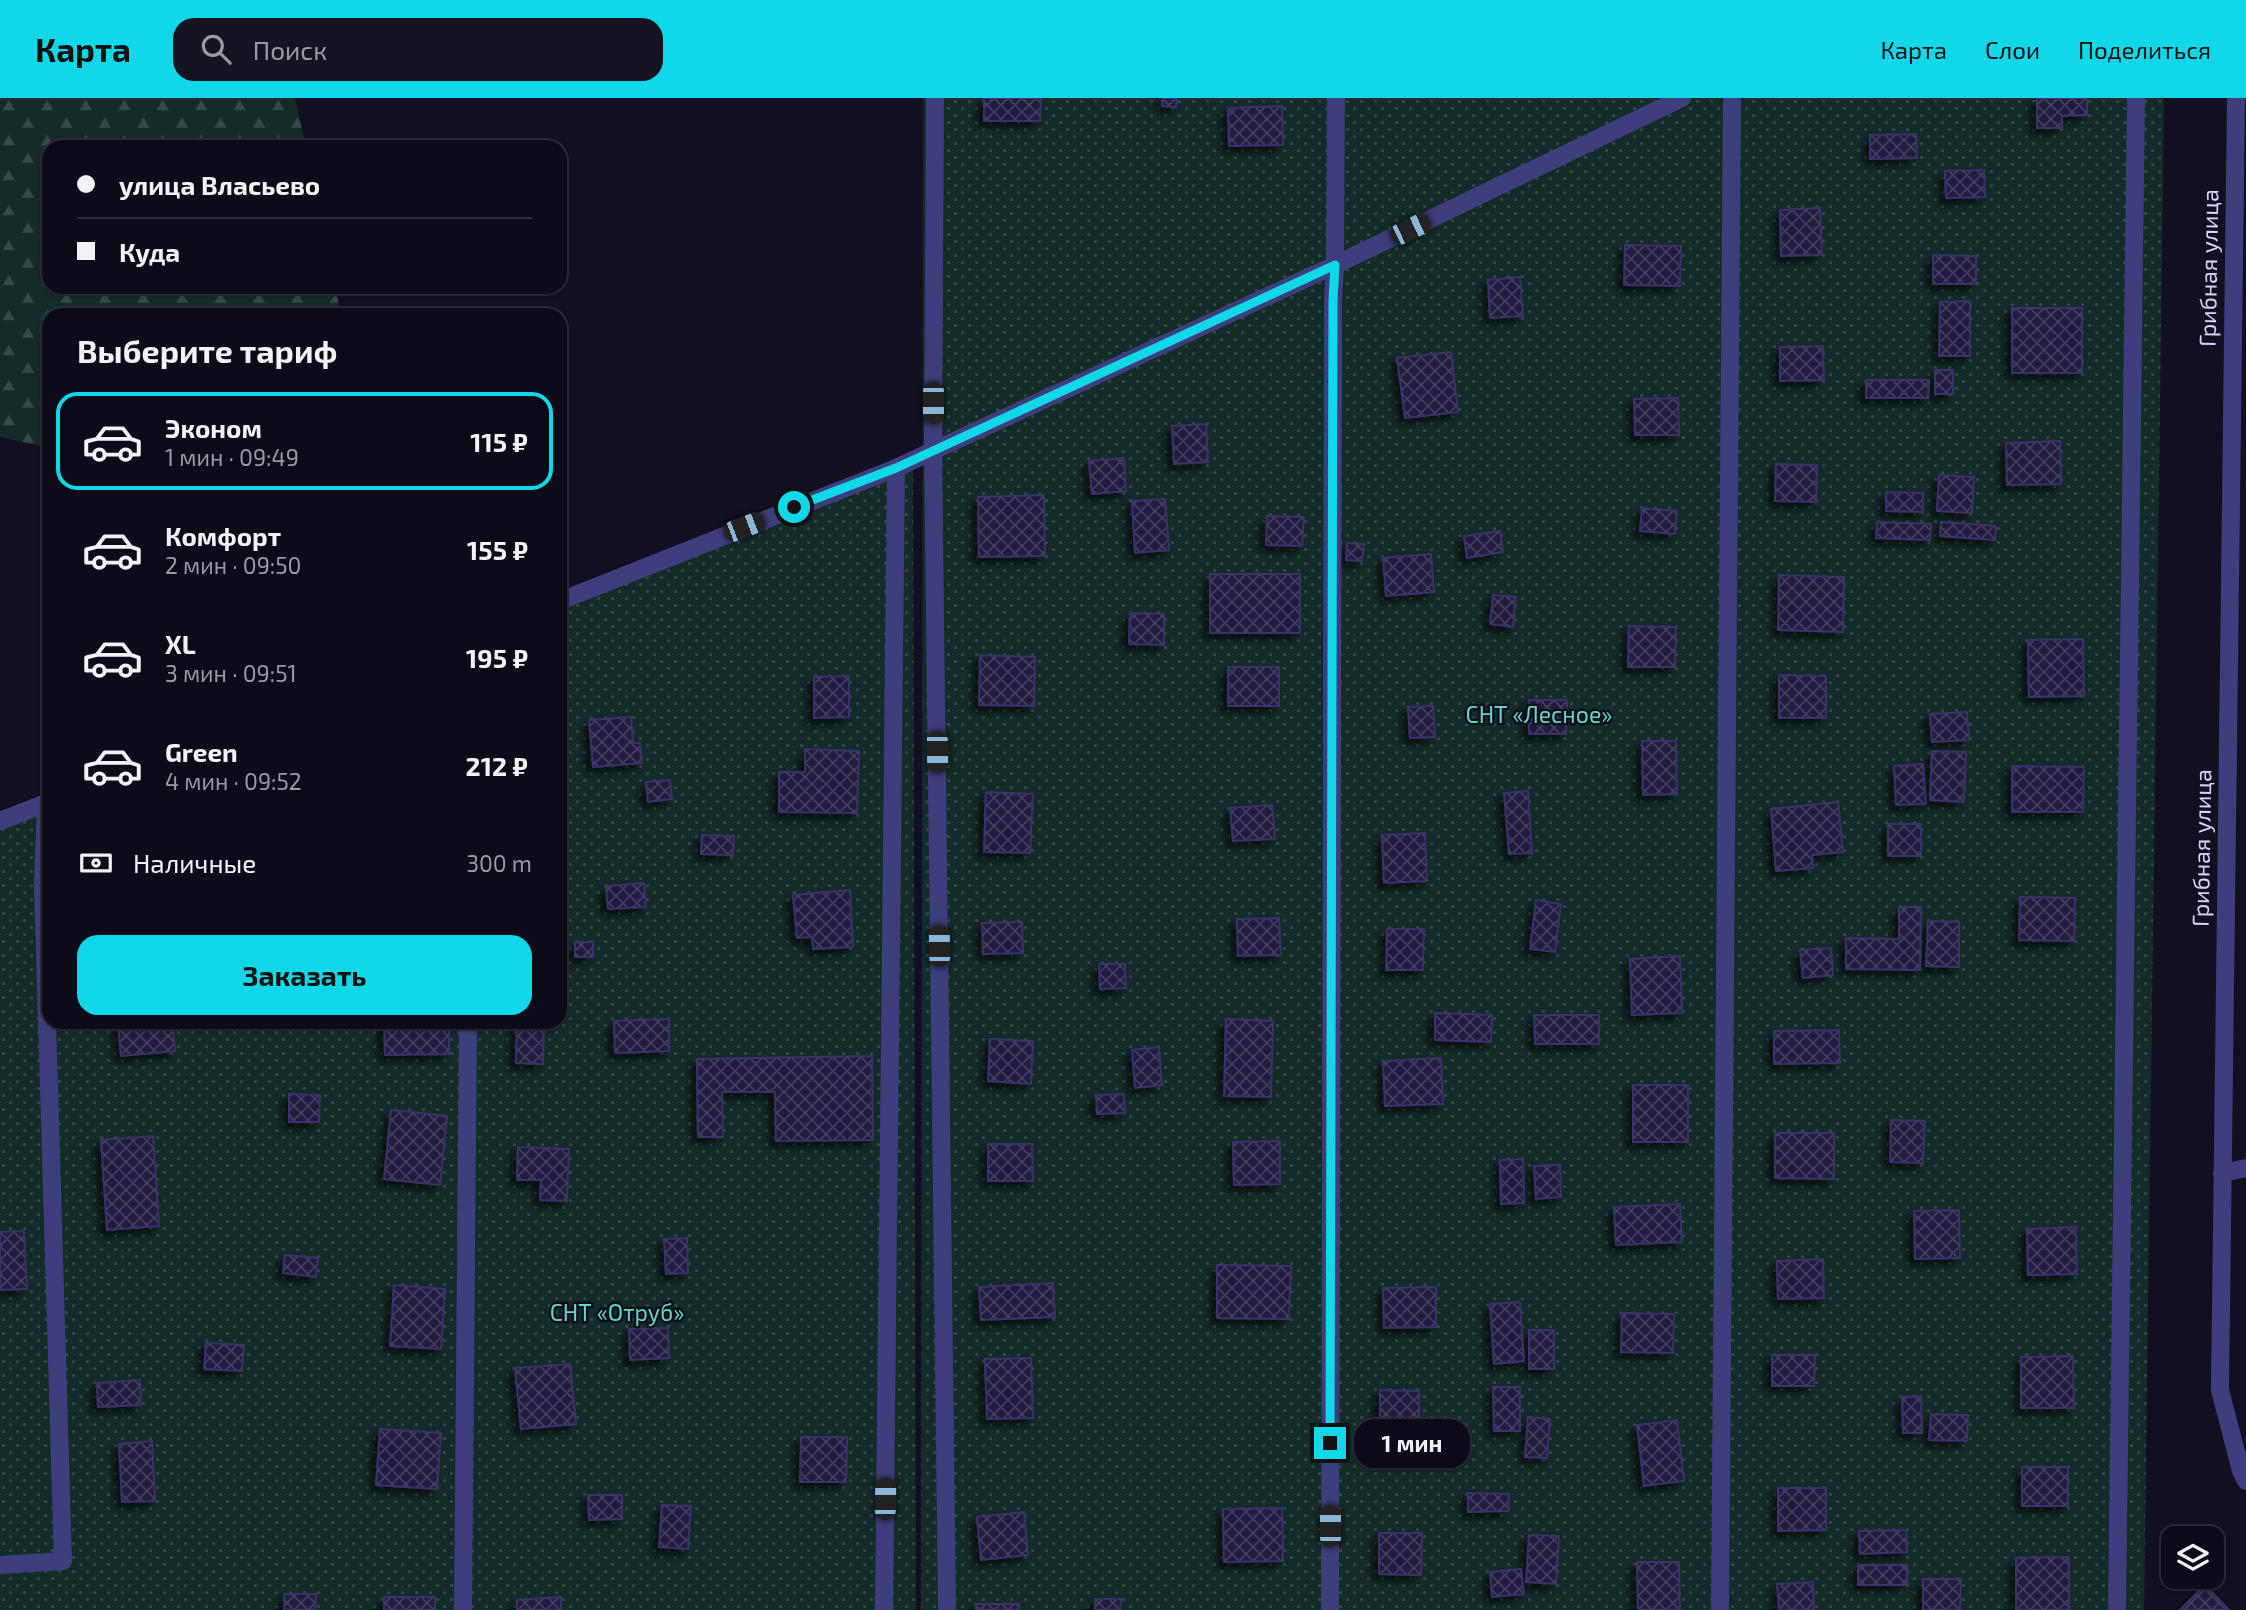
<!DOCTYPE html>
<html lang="ru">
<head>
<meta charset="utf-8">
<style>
  body { margin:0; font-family:"Exo 2",sans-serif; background:#171422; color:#f1f3f6; height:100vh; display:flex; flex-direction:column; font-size:26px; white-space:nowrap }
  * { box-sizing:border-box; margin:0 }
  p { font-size:23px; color:#9b9ba2 }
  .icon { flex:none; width:38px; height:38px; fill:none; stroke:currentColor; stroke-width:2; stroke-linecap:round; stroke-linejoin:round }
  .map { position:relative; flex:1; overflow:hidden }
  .panel { position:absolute; left:42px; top:210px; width:525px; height:721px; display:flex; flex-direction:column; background:#0e0b19; border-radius:21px; box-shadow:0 2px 5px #0004,0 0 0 2px #2e2b38 }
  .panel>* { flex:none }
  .top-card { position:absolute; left:42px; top:42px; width:525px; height:154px; border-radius:21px; box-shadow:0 2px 5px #0004,0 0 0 2px #2e2b38; display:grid; align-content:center; height:154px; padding:0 35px; background:#0e0b19 }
  .controls { position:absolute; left:2161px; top:1428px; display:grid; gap:14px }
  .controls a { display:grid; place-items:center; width:63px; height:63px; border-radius:14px; background:#0e0b19; box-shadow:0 2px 5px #0004,0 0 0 2px #2e2b38; font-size:35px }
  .end { position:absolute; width:32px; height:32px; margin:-16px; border:9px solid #11d8e9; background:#111; box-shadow:0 0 0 4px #111 }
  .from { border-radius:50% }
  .bubble { position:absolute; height:49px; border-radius:21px; background:#0e0b19; box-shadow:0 2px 5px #0004,0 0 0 2px #2e2b38; font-size:23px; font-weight:700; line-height:49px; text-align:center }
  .car { position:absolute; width:21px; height:42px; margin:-21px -10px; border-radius:9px; box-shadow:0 0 5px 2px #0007; background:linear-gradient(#222 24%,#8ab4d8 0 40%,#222 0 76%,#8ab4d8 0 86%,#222 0) }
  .top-card b { display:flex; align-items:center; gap:24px; height:66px; font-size:26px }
  .top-card b+b { border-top:2px solid #2e2b38 }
  .top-card i { width:18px; height:18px; background:#f1f3f6 }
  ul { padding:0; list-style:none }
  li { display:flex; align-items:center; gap:21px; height:98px; margin:0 14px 10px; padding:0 21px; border:4px solid transparent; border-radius:21px }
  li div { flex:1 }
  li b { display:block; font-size:26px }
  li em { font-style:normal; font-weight:700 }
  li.active { border-color:#11d8e9 }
  li>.icon { width:63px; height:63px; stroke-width:1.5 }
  h2 { padding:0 35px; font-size:32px; line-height:84px }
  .pay { display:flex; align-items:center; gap:18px; height:77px; padding:0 35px; font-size:26px }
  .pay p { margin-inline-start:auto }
  .cta { display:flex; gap:14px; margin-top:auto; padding:14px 35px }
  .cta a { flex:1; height:80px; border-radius:21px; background:#11d8e9; color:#111; font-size:28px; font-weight:700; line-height:80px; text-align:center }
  header { display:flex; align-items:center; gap:42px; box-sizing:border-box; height:98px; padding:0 35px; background:#11d8e9; color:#111 }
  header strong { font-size:33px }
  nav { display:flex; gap:38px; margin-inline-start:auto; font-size:24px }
  .search { width:490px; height:63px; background:#171422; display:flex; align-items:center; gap:18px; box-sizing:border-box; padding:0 24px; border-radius:21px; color:#9b9ba2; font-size:26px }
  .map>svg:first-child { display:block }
</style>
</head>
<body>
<header>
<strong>Карта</strong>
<div class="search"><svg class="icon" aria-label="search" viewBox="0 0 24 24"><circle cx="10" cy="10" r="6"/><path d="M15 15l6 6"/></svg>Поиск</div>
<nav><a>Карта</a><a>Слои</a><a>Поделиться</a></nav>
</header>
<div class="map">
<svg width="2246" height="1512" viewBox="0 0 2246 1512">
  <defs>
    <pattern id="forest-firs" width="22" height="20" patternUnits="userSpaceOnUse" patternTransform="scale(1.75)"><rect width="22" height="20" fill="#132b29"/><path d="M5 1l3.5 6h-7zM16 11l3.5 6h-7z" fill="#354949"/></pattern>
    <pattern id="garden-dots" width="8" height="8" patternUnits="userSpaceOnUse" patternTransform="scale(1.75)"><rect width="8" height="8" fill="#132b29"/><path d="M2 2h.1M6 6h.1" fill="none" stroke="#354949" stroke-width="1.8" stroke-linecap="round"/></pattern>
    <pattern id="building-cross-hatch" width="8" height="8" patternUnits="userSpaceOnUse" patternTransform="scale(1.75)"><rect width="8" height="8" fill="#231d41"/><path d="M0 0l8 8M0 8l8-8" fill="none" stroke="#423d5d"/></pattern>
    <filter id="shadow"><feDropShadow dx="-6" dy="6" stdDeviation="3.5" flood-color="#0009"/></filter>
  </defs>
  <rect width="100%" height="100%" fill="#120f21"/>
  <path fill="url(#forest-firs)" d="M0 0H295L306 49H49V189H335L341 217H49V350L0 339Z"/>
  <path fill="url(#garden-dots)" d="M923 0H2164L2144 1512H921Z
    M913 367 916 1512H0V723L49 704V924H560V504Z"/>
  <path fill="url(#building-cross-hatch)" stroke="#3b306b" stroke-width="2" filter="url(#shadow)" d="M984 0H1041L1040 23H984Z
    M1163 0H1177L1176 9 1162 8Z
    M2037 0H2087V17L2062 18V30H2037Z
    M1282 8 1283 47 1229 48 1228 10Z
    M1916 36 1917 60 1870 61V37Z
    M1984 72 1985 99 1946 100 1945 73Z
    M1820 110 1822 157 1781 158 1780 112Z
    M1625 147 1681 148 1680 188 1624 187Z
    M1933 157 1976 158V186H1933Z
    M1520 179 1523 218 1490 220 1488 182Z
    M1970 203V258H1939L1940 204Z
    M2012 210H2082V275H2012Z
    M1823 248 1824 282 1780 283V249Z
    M1451 254 1458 314 1405 320 1397 260Z
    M1935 272H1953V296H1935Z
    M1866 282H1929L1928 300H1866Z
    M1678 300 1679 337H1635L1634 301Z
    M1206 326 1208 364 1174 366 1172 328Z
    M2060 343 2061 386 2007 387 2006 345Z
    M1124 360 1126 393 1092 396 1089 363Z
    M1776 366 1817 367 1816 404 1775 403Z
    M1939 377 1974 379 1972 415 1937 413Z
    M1886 394 1923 395V414L1886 413Z
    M1044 397 1045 458 979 459 978 399Z
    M1165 401 1169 452 1135 455 1132 403Z
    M1642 410 1677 413 1675 436 1640 433Z
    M1267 418 1304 419 1302 448 1266 447Z
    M1877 424 1931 426 1930 442 1876 440Z
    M1941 424 1996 428 1995 442 1940 438Z
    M1500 433 1503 454 1467 460 1464 438Z
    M1347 445 1364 446 1362 463 1346 462Z
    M1431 456 1434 494 1386 498 1383 460Z
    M1210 476H1300V535H1210Z
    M1779 477 1844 479 1843 534 1778 532Z
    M1493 497 1516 499 1513 529 1490 526Z
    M1130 515 1164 516V547L1129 546Z
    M1629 528 1676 529 1675 569H1628Z
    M2083 541 2084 598 2029 599 2028 542Z
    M980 557 1035 559 1034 608 979 607Z
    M1228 569H1279V608H1228Z
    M1779 577 1826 578V620H1779Z
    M849 578V619L814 620V579Z
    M1529 602H1567L1566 636H1529Z
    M1433 608 1435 639 1410 640 1408 609Z
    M1967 614 1969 642 1932 644 1930 616Z
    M631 619 633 645H640L642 665 593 669 589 622Z
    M1642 643H1676L1677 696 1643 697Z
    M805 651 859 653 857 715 779 714V674H805Z
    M1932 653 1966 654 1964 704 1930 702Z
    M1923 666 1926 706 1896 707 1894 668Z
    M2012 668 2084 669 2083 714H2012Z
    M670 682 672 701 648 704 646 684Z
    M1528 693 1532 755 1509 756 1504 695Z
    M986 694 1033 696 1030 755 984 754Z
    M1838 704 1843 754 1812 757 1813 770 1776 773 1771 711Z
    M560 705H564L566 777 560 778Z
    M1272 707 1275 741 1233 743 1230 710Z
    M1888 726H1921V758H1888Z
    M1425 735 1427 783 1384 785 1382 737Z
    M702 737 734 738 733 757 701 756Z
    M644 785 646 809 608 811 606 788Z
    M850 792 853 849 813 851 812 839 797 840 793 797Z
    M2020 799 2075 800 2074 843 2019 842Z
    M1536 802 1561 806 1555 854 1530 851Z
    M1899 809H1921L1920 872 1846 871V840L1899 841Z
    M1279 820 1281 857 1238 858 1237 821Z
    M1928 823 1959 824V869L1926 868Z
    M1022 824 1023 855 983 856 982 825Z
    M1387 831H1424L1423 872H1386Z
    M575 844H593V859H575Z
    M1831 850 1833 877 1803 880 1800 852Z
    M1680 858 1682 915 1632 917 1630 861Z
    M1099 866H1125L1126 890 1100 891Z
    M1435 915 1492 917 1491 944 1435 942Z
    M1534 917H1599V946H1535Z
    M669 921V953L615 955 614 923Z
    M1226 921 1273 923 1271 999 1224 998Z
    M118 924H172L175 953 121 958Z
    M384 924H449V956L385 957Z
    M517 924H544L543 966 516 965Z
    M1839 932 1840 965 1774 966V933Z
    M990 941 1033 943 1031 986 988 983Z
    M1159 949 1162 987 1135 990 1132 952Z
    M872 958 873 1042 776 1043 775 994H722L723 1039H698L697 961Z
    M1441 960 1443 1006 1385 1008 1383 963Z
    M1633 987H1688V1044H1633Z
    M289 996 320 997 319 1024H289Z
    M1124 996 1125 1015 1097 1016 1096 997Z
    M391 1012 447 1018 440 1087 384 1081Z
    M1891 1022 1925 1023 1923 1065 1890 1064Z
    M1775 1035H1834V1081L1775 1080Z
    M153 1038 159 1128 107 1132 101 1042Z
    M1280 1043V1086L1234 1087 1233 1044Z
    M988 1046H1032L1033 1083H988Z
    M518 1049 569 1051 567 1103 540 1102 541 1082H517Z
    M1523 1061 1524 1105 1501 1106 1500 1062Z
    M1560 1067 1561 1099 1536 1101 1534 1068Z
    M1680 1106 1682 1144 1616 1147 1614 1109Z
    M1959 1112 1960 1160 1915 1161 1914 1113Z
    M2076 1129 2077 1176 2028 1177 2027 1131Z
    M24 1133 27 1191 0 1192V1134Z
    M687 1140 688 1175 666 1176 664 1141Z
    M285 1157 318 1160 316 1179 283 1175Z
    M1823 1161 1824 1200 1778 1201 1777 1163Z
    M1217 1167 1291 1168 1289 1221 1217 1220Z
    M1053 1185 1055 1219 981 1222 979 1189Z
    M394 1187 445 1191 441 1251 390 1248Z
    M1436 1189V1229L1384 1230 1383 1190Z
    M1520 1204 1524 1263 1494 1266 1490 1206Z
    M1622 1215 1674 1216 1673 1255 1621 1254Z
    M668 1230 669 1260 630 1262 629 1231Z
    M1529 1232H1554V1271H1529Z
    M206 1245 244 1247 242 1273 204 1271Z
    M1772 1257H1815L1814 1288H1772Z
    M2073 1258 2074 1310H2021V1259Z
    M1031 1260 1033 1320 987 1321 985 1261Z
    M570 1266 576 1326 521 1331 515 1270Z
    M140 1282 141 1307 98 1309 97 1285Z
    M1493 1289H1520V1333H1494Z
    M1380 1292 1419 1293V1320H1380Z
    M1921 1298 1922 1335H1903L1902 1299Z
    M1931 1316 1968 1317 1967 1343 1929 1342Z
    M1528 1319 1550 1321 1547 1360 1525 1359Z
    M1677 1322 1684 1383 1644 1388 1637 1327Z
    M380 1331 441 1335 437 1391 376 1387Z
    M801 1339H847L846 1384H800Z
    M152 1343 155 1403 122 1404 119 1346Z
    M2022 1369H2068V1408H2022Z
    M1778 1390H1826V1432L1778 1433Z
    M1468 1395 1509 1396 1508 1413 1468 1414Z
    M588 1397H622V1421L589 1422Z
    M662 1407 691 1408 688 1451 659 1449Z
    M1282 1410 1283 1463 1224 1464 1223 1411Z
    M1024 1414 1028 1457 981 1462 977 1419Z
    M1906 1432 1907 1454 1860 1456 1859 1433Z
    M1379 1435H1422L1421 1477 1379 1476Z
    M1529 1437 1559 1438 1556 1486 1526 1484Z
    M2069 1459V1512H2016V1460Z
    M1637 1464H1679L1680 1512H1638Z
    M1858 1467H1907V1487H1858Z
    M1521 1471 1524 1496 1492 1499 1490 1474Z
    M1923 1481H1961L1960 1512H1923Z
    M1813 1484 1814 1512H1779L1777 1486Z
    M2205 1487 2229 1512H2180Z
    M285 1496H316L315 1512H284Z
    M384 1499H435V1512H384Z
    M561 1499V1512H517V1502Z
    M1095 1501H1121L1120 1512H1095Z
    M976 1506H1019L1018 1512H976Z"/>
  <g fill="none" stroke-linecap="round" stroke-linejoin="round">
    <path stroke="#3f3e7d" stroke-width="18" d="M0 1467 63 1463 43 787 46 705
      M463 1512 468 924"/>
    <path stroke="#3f3e7d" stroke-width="18" d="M935 0 933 352 947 1512
      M2236 0 2220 1292 2241 1373 2246 1383
      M560 503 896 370 1335 167 1682 0
      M0 723 49 704
      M2222 1075 2246 1070
      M884 1512 896 370
      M1330 1512 1333 202 1335 167 1336 0
      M1720 1512 1732 0
      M2117 1512 2136 0"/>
  </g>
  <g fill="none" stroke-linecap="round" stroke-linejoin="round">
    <path stroke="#11d8e9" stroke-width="9" d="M794 409 896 370 1335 167 1333 202 1330 1345"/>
  </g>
  <g text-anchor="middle" stroke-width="5" stroke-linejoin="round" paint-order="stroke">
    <g font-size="23" fill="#d6d3fc" stroke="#120f21">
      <text transform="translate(2209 170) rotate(-89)" y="8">Грибная улица</text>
      <text transform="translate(2202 750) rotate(-89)" y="8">Грибная улица</text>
    </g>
    <g font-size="23" fill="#64d6b7" stroke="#120f21">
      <text x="1539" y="625">СНТ «Лесное»</text>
      <text x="617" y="1223">СНТ «Отруб»</text>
    </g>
  </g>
</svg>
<div class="controls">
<a><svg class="icon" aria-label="layers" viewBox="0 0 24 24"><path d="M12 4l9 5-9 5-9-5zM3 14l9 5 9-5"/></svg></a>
</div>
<i class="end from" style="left:794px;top:409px"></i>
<i class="end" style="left:1330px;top:1345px"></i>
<div class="bubble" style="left:1354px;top:1321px;width:116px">1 мин</div>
<i class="car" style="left:1410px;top:131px;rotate:64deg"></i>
<i class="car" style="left:933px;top:305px;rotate:180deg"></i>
<i class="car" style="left:744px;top:429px;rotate:69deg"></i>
<i class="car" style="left:937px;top:654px;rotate:179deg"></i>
<i class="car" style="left:939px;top:848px;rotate:359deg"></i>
<i class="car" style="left:885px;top:1401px;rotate:1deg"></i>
<i class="car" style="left:1330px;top:1428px;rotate:0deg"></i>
<div class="top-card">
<b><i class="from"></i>улица Власьево</b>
<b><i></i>Куда</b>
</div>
<section class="panel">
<h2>Выберите тариф</h2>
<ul>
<li class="active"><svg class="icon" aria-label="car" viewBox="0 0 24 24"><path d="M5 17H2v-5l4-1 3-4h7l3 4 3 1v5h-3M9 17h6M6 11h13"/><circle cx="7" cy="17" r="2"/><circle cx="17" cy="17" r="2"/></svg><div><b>Эконом</b><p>1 мин · 09:49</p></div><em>115 ₽</em></li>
<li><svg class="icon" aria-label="car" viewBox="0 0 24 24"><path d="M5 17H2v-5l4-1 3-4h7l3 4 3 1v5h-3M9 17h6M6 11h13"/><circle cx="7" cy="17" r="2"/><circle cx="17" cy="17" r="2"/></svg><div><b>Комфорт</b><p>2 мин · 09:50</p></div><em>155 ₽</em></li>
<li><svg class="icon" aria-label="car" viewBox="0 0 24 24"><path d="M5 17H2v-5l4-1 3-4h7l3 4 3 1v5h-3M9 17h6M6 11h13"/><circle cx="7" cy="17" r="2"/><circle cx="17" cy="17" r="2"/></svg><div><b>XL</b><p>3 мин · 09:51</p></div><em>195 ₽</em></li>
<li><svg class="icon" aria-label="car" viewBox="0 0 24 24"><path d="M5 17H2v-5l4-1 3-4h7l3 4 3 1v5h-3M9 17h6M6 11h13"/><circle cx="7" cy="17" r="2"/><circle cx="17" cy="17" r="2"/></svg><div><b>Green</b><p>4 мин · 09:52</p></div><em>212 ₽</em></li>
</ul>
<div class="pay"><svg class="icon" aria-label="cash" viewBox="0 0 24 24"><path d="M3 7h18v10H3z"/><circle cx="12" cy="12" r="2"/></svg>Наличные<p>300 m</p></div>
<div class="cta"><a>Заказать</a></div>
</section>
</div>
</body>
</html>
